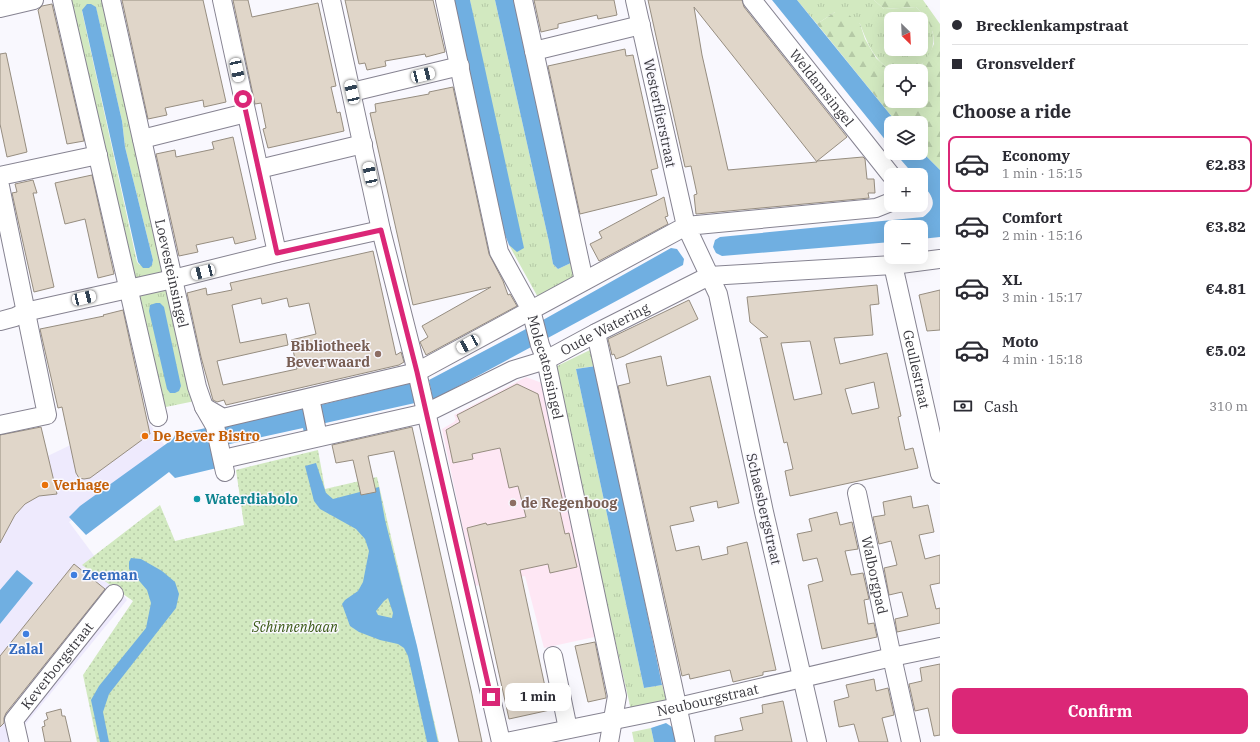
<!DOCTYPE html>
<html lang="en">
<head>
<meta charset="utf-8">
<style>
  body { margin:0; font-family:"IBM Plex Serif",serif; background:#f2f2f3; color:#2b2b33; height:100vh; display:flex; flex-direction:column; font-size:15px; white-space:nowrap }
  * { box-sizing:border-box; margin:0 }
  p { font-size:13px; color:#7c7c81 }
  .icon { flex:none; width:22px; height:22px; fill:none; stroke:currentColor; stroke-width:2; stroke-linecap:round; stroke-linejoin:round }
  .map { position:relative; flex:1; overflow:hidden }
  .sheet { display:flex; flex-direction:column; background:#fff; width:320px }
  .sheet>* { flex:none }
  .guide { display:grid; align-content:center; height:88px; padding:0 12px; background:#fff }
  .needle { width:26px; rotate:156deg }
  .fabs { position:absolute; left:884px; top:12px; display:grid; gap:8px }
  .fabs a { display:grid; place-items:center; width:44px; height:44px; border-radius:8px; background:#fff; box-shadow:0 4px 16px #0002; font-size:20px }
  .end { position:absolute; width:18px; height:18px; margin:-9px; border:5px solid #db2777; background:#fff; box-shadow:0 0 0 2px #fff }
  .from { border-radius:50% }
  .bubble { position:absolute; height:28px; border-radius:8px; background:#fff; box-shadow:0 4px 16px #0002; font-size:13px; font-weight:700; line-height:28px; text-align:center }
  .car { position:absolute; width:12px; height:24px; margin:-12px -6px; border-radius:5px; box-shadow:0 0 3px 1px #0007; background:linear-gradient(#fff 24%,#345 0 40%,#fff 0 76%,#345 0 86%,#fff 0) }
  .guide b { display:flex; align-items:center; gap:14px; height:38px; font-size:15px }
  .guide b+b { border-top:1px solid #e1e1e2 }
  .guide i { width:10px; height:10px; background:#2b2b33 }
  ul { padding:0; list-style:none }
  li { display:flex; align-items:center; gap:12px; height:56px; margin:0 8px 6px; padding:0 4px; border:2px solid transparent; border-radius:8px }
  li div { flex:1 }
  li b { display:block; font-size:15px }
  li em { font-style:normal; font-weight:700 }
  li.current { border-color:#db2777 }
  li>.icon { width:36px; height:36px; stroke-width:1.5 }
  h2 { padding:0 12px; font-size:18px; line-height:48px }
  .pay { display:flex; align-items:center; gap:10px; height:44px; padding:0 12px; font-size:15px }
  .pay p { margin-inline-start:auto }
  .primary-button { display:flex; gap:8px; margin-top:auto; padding:8px 12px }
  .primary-button a { flex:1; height:46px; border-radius:8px; background:#db2777; color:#fff; font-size:16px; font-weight:700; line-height:46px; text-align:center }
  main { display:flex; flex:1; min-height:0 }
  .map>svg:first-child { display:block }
</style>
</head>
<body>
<main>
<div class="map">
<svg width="940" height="742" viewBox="0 0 940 742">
  <defs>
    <pattern id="grass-tufts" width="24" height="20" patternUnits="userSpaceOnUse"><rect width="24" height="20" fill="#d2e9c0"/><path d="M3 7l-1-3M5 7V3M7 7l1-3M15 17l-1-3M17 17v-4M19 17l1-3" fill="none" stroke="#b5c9a6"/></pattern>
    <pattern id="forest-firs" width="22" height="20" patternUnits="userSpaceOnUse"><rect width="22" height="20" fill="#d2e9c0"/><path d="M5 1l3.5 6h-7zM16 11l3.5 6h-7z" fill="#b5c9a6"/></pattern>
    <pattern id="park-dots" width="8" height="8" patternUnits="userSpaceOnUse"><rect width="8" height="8" fill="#d2e9c0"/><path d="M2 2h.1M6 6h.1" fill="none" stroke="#b5c9a6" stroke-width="1.8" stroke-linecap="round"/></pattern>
  </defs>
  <rect width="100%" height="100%" fill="#f9f8fe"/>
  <path fill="#eeeafd" d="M141 411 167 449 69 522 127 600 11 742H0V479Z"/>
  <path fill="#fee7f4" d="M526 377 542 383 599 636 544 648 525 576 475 586 442 429 454 422 456 419 454 415Z"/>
  <path fill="url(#grass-tufts)" fill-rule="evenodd" d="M69 0H106L166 272 131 279ZM96 8 122 121 125 147 153 260 152 265H140L137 262 82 11Z
    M470 0H495L549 242 553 264 558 269 575 261 580 280 540 301 509 245 517 251Z
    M797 0H874L884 9 916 7C919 10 924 14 927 18 936 32 936 51 923 63 919 66 911 68 906 69 899 70 891 70 885 66 872 56 866 39 860 24L835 12 817 24ZM891 19H921V49H891Z
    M169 288 195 401 161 408 136 295Z
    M590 350 595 366 576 369 644 688 662 685 667 702 631 710 553 368Z
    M651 728 654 742H634L632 732Z"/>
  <path fill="url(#forest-firs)" fill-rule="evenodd" d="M874 0H923L940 24V170L921 151V123H897L817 24 835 12 843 10 860 24 865 39 876 58 886 67 898 71 922 64 928 56 934 44 933 33 927 18 916 7 884 9ZM891 71H921V101H891Z"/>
  <path fill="url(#park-dots)" d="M318 450 325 489 377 477 439 742H97L83 675 133 601 82 565 160 505 175 541 244 525 236 470Z"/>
  <path fill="#70afe1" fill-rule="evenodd" d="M452 0H470L524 248 517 252 509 245 505 235Z
    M495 0H517L575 261 558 269 553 264 549 242Z
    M772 0H797L897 123H891V147Z
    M87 4H91L96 7 122 121 125 147 153 260 152 265 149 268H143L138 262 82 10Z
    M921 151 940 170V237L921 239V227H891V242L722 256 716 253 713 247 715 240 720 237 923 217C940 205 932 195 921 183V175H914L895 153H921Z
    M671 248 677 249 684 259 683 265 433 400 429 380 543 320Z
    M156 303H160L164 307 181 386 179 391 175 393H170L167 389 149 311 150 305Z
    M596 366 662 685 644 688 576 369Z
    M411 383 415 403 312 426 314 431 304 433 303 428 216 447 217 468 175 478 169 472 86 535 69 517 80 506 173 439 175 435 307 405 308 408Z
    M316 463 326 493 333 499 379 487 385 520 417 646 438 742H427L408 656 404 648 398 644 380 640 359 632 350 626 342 604 345 600 358 591 363 582 369 551 365 539 356 529 320 509 314 501 305 466ZM388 598 393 613 392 618 378 615 376 611 384 601Z
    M131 558 141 559 162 571 175 582 179 594 176 608 109 694 103 712 109 742H100L91 700 99 686 146 628 151 603 147 590 129 569V562Z
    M17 570 33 583 0 624V590Z
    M666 723 672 727 677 742H654L651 728Z"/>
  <path fill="#e0d6c9" stroke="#968d80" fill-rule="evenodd" d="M122 0H203L226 102 204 107 203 100 165 108 167 115 148 119Z
    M233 0H248L252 17 318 3 336 86 331 87 337 113 340 112 344 131 268 148 263 129 266 128 261 103 255 104Z
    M345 0H433L445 52 426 57 425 54 385 61 386 66 367 70 365 63 359 64Z
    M534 0H614L617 15 598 19 597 15 558 24V28L541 32Z
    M648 0H742L744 7 847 137 817 161 863 157 865 159 867 179H874L875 193H868L869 198 696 214 694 195 697 194 691 166 685 167ZM694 7 733 56 817 162 728 170 702 55Z
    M52 4 84 141 67 144 38 10 42 6Z
    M625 49 626 56 633 55 658 168 651 170 657 195 580 214 548 66Z
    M6 53 27 152 7 157 0 124V54Z
    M453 87 489 254 503 281 508 295 510 294 517 306 426 355 420 342 428 337 422 326 491 287 413 305 370 113 376 112 375 104 429 94V92Z
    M233 137 256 239 235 244 233 237 196 245 198 252 179 256 156 154 175 150 176 157 214 149 212 142Z
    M92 175 114 274 98 278 85 219 65 224 55 183Z
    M33 180 37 193H33L54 287 34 292 12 193 17 192 15 184Z
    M664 197 668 216 665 217 668 224 599 261 590 244 602 238 599 232Z
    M373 251 396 355 401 352 404 362 399 365 226 405 224 400 217 402 213 400 201 357 187 293 206 288 207 295 232 290 230 283ZM261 298 262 304 287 298 289 307 309 303 316 334 291 340 297 369 223 385 217 361 288 345 286 334 240 343 232 305Z
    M877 285 879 304 870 305 873 335 834 338 840 364 887 353 901 416 898 417 905 450 913 448 918 468 790 496 785 471 793 469 787 442 784 443 760 338 768 337 750 322 747 297ZM810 341 822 394 794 400 781 343ZM874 382 879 408 852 414 845 389Z
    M940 290V330L927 331 919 295Z
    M689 300 698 319 624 356 616 359 614 354 612 355 608 339Z
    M123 310 150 434 90 478 84 479 79 478 76 473 62 407 58 408 40 329 104 316 103 315Z
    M661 356 667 386 710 376 739 503 718 508 717 501 690 507 694 521 670 526 676 551 699 546 702 560 728 554 727 547 747 542 776 670 763 672V675L733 682 730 670 690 679 689 674 682 676 618 386 630 383 626 364Z
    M517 384 538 394 563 502 558 503 565 534 569 533 577 567 550 573 548 564 520 570 550 710 509 719 467 528 486 523 487 525 526 517 518 486 509 488 500 448 472 454 473 459 453 463 446 430 460 422 457 415Z
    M41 427 57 494 39 496 25 504 15 515 0 543V435Z
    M412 427 471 690 482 742H459L394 451 368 456 376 492 361 495 353 460 336 463 332 445Z
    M911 496 913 508 928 505 934 532 919 535 925 559 940 555V583L930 585 936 609 940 608V623L897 632 895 619 908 616 902 592 889 595 884 568 897 565 891 541 879 544 873 517 885 515 883 502Z
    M837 512 840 525 852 522 858 549 845 551 851 575 863 573 869 599 864 600 868 624 874 623 877 637 822 649 808 585 823 581 820 569 817 558 803 561 797 534 812 531 809 519Z
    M74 564 105 589 6 713 4 718V723L0 727V656Z
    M595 642 606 696V698L588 702 575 646Z
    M940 664V735L934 736 928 708 915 711 909 684 922 681 920 668Z
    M874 679 876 691 888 688 894 715 882 718 888 742H859L854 724 839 727 834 701 849 697 846 685Z
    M783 701 792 742H715V736L743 730 740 718 763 713 762 705Z
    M61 709 62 716H65L71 742H45L42 727 45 726 44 721 48 719 46 713Z"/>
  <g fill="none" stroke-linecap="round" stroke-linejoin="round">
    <defs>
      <g id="minor">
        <path d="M62 0 158 417"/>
        <path id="s1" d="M111 0 197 387 204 407"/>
        <path d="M222 0 277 253"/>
        <path d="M331 0 381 230 417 372 501 742"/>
        <path id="s2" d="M445 0 499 252 531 310 540 345 546 360 617 696 609 742"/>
        <path d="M523 0 584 281"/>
        <path id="s3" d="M752 0 891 175"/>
        <path d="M0 8 34 0"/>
        <path d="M534 51 641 25"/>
        <path d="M352 92 460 66"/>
        <path d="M142 139 246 113"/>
        <path d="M259 169 363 144"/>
        <path d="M0 176 98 155"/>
        <path d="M0 186 47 415 0 425"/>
        <path id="s4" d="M893 265 940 474"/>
        <path d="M0 321 15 317 25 312 173 279 277 253 381 230"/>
        <path d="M596 333 685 742"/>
        <path d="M310 398 318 437"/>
        <path id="s5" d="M232 457 426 413 513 370 546 360 596 333 709 276 893 265 940 259"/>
        <path d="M225 472 215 426 204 407 223 418 417 372 686 226 635 0"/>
        <path id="s6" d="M857 493 892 657 911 742"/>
        <path d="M553 656 568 729"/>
        <path id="s7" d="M19 742 14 720 114 594"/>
        <path id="s8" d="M506 742 678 707 892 657 940 647"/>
        <path d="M817 742 764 512 718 294 686 226 876 208 891 202"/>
      </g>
    </defs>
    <use href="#minor" stroke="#868391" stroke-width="20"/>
    <use href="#minor" stroke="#fff" stroke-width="18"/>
  </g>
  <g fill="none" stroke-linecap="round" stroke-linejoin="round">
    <path stroke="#db2777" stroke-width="5" d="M243 99 277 253 381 230 417 372 491 697"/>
  </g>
  <g fill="#8d6e63" stroke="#f9f8fe" stroke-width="1.5">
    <circle cx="378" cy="354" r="4"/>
    <circle cx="513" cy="503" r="4"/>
  </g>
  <g fill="#e8710a" stroke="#f9f8fe" stroke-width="1.5">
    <circle cx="145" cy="436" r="4"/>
    <circle cx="45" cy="485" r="4"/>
  </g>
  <circle fill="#0f9aa8" stroke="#f9f8fe" stroke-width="1.5" cx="197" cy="499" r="4"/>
  <g fill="#3f7fe0" stroke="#f9f8fe" stroke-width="1.5">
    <circle cx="74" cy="575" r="4"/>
    <circle cx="26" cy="634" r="4"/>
  </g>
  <g text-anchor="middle" stroke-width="3" stroke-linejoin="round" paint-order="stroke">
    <g font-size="14" fill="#3a393f" stroke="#f9f8fe">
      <text dy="5" stroke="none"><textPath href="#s3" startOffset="112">Weldamsingel</textPath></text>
      <text transform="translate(660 113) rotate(78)" y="5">Westerflierstraat</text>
      <text dy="5" stroke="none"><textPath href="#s1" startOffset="280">Loevesteinsingel</textPath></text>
      <text dy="5" stroke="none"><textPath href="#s5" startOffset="397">Oude Watering</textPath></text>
      <text dy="5" stroke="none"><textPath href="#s2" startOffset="383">Molecatensingel</textPath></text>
      <text dy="5" stroke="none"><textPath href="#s4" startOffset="107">Geullestraat</textPath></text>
      <text transform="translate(764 509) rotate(77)" y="5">Schaesbergstraat</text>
      <text dy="5" stroke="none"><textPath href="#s6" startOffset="84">Walborgpad</textPath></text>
      <text dy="5" stroke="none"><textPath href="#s7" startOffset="92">Keverborgstraat</textPath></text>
      <text dy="5" stroke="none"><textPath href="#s8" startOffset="206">Neubourgstraat</textPath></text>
    </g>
    <g font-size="14" font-weight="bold" fill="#785e54" stroke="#f9f8fe" text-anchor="end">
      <text x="370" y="351">Bibliotheek<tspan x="370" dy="16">Beverwaard</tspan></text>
      <text x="521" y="508" text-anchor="start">de Regenboog</text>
    </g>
    <g font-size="14" font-weight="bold" fill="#c56008" stroke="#f9f8fe" text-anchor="start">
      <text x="153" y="441">De Bever Bistro</text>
      <text x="53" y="490">Verhage</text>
    </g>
    <g font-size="14" font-weight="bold" fill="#0d838f" stroke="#f9f8fe" text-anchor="start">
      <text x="205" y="504">Waterdiabolo</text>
    </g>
    <g font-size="14" font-weight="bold" fill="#366cbe" stroke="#f9f8fe" text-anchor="start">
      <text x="82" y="580">Zeeman</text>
      <text x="26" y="654" text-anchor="middle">Zalal</text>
    </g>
    <g font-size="14" font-style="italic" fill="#385813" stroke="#f9f8fe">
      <text x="295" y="632">Schinnenbaan</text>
    </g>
  </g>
</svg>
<div class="fabs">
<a><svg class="needle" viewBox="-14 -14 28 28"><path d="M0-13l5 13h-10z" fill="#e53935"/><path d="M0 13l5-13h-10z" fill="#7c7c81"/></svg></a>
<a><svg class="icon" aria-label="locate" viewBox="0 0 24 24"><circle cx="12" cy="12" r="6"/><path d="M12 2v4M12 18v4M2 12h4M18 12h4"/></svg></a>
<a><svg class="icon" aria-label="layers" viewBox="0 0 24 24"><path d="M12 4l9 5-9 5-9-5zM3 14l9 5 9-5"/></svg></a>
<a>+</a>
<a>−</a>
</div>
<i class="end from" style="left:243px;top:99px"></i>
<i class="end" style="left:491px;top:697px"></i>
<div class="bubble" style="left:505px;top:683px;width:66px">1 min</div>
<i class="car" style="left:237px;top:70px;rotate:168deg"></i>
<i class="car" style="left:423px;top:75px;rotate:76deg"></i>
<i class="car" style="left:352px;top:92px;rotate:347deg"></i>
<i class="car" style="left:370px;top:174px;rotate:348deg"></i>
<i class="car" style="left:203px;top:272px;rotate:256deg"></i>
<i class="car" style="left:84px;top:298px;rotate:77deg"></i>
<i class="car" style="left:468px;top:344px;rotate:241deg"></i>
</div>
<section class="sheet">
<div class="guide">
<b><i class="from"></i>Brecklenkampstraat</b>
<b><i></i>Gronsvelderf</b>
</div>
<h2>Choose a ride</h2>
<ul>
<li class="current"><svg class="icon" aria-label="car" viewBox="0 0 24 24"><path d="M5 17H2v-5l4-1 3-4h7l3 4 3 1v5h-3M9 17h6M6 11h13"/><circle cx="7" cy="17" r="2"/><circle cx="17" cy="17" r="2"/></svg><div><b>Economy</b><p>1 min · 15:15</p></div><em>€2.83</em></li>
<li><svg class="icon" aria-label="car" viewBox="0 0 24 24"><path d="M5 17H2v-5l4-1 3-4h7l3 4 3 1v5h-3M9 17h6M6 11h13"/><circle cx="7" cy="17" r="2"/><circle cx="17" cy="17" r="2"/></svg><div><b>Comfort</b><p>2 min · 15:16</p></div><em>€3.82</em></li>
<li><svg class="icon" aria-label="car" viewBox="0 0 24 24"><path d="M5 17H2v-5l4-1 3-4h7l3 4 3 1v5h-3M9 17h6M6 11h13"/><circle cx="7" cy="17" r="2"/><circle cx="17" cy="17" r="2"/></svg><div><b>XL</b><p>3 min · 15:17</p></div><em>€4.81</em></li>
<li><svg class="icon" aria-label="car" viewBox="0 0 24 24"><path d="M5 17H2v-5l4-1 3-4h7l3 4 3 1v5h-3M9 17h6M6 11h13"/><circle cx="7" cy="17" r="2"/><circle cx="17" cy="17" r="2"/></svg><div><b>Moto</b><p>4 min · 15:18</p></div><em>€5.02</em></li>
</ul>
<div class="pay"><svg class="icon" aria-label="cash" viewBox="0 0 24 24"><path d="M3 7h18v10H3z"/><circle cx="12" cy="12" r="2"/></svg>Cash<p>310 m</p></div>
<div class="primary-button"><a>Confirm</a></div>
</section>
</main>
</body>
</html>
